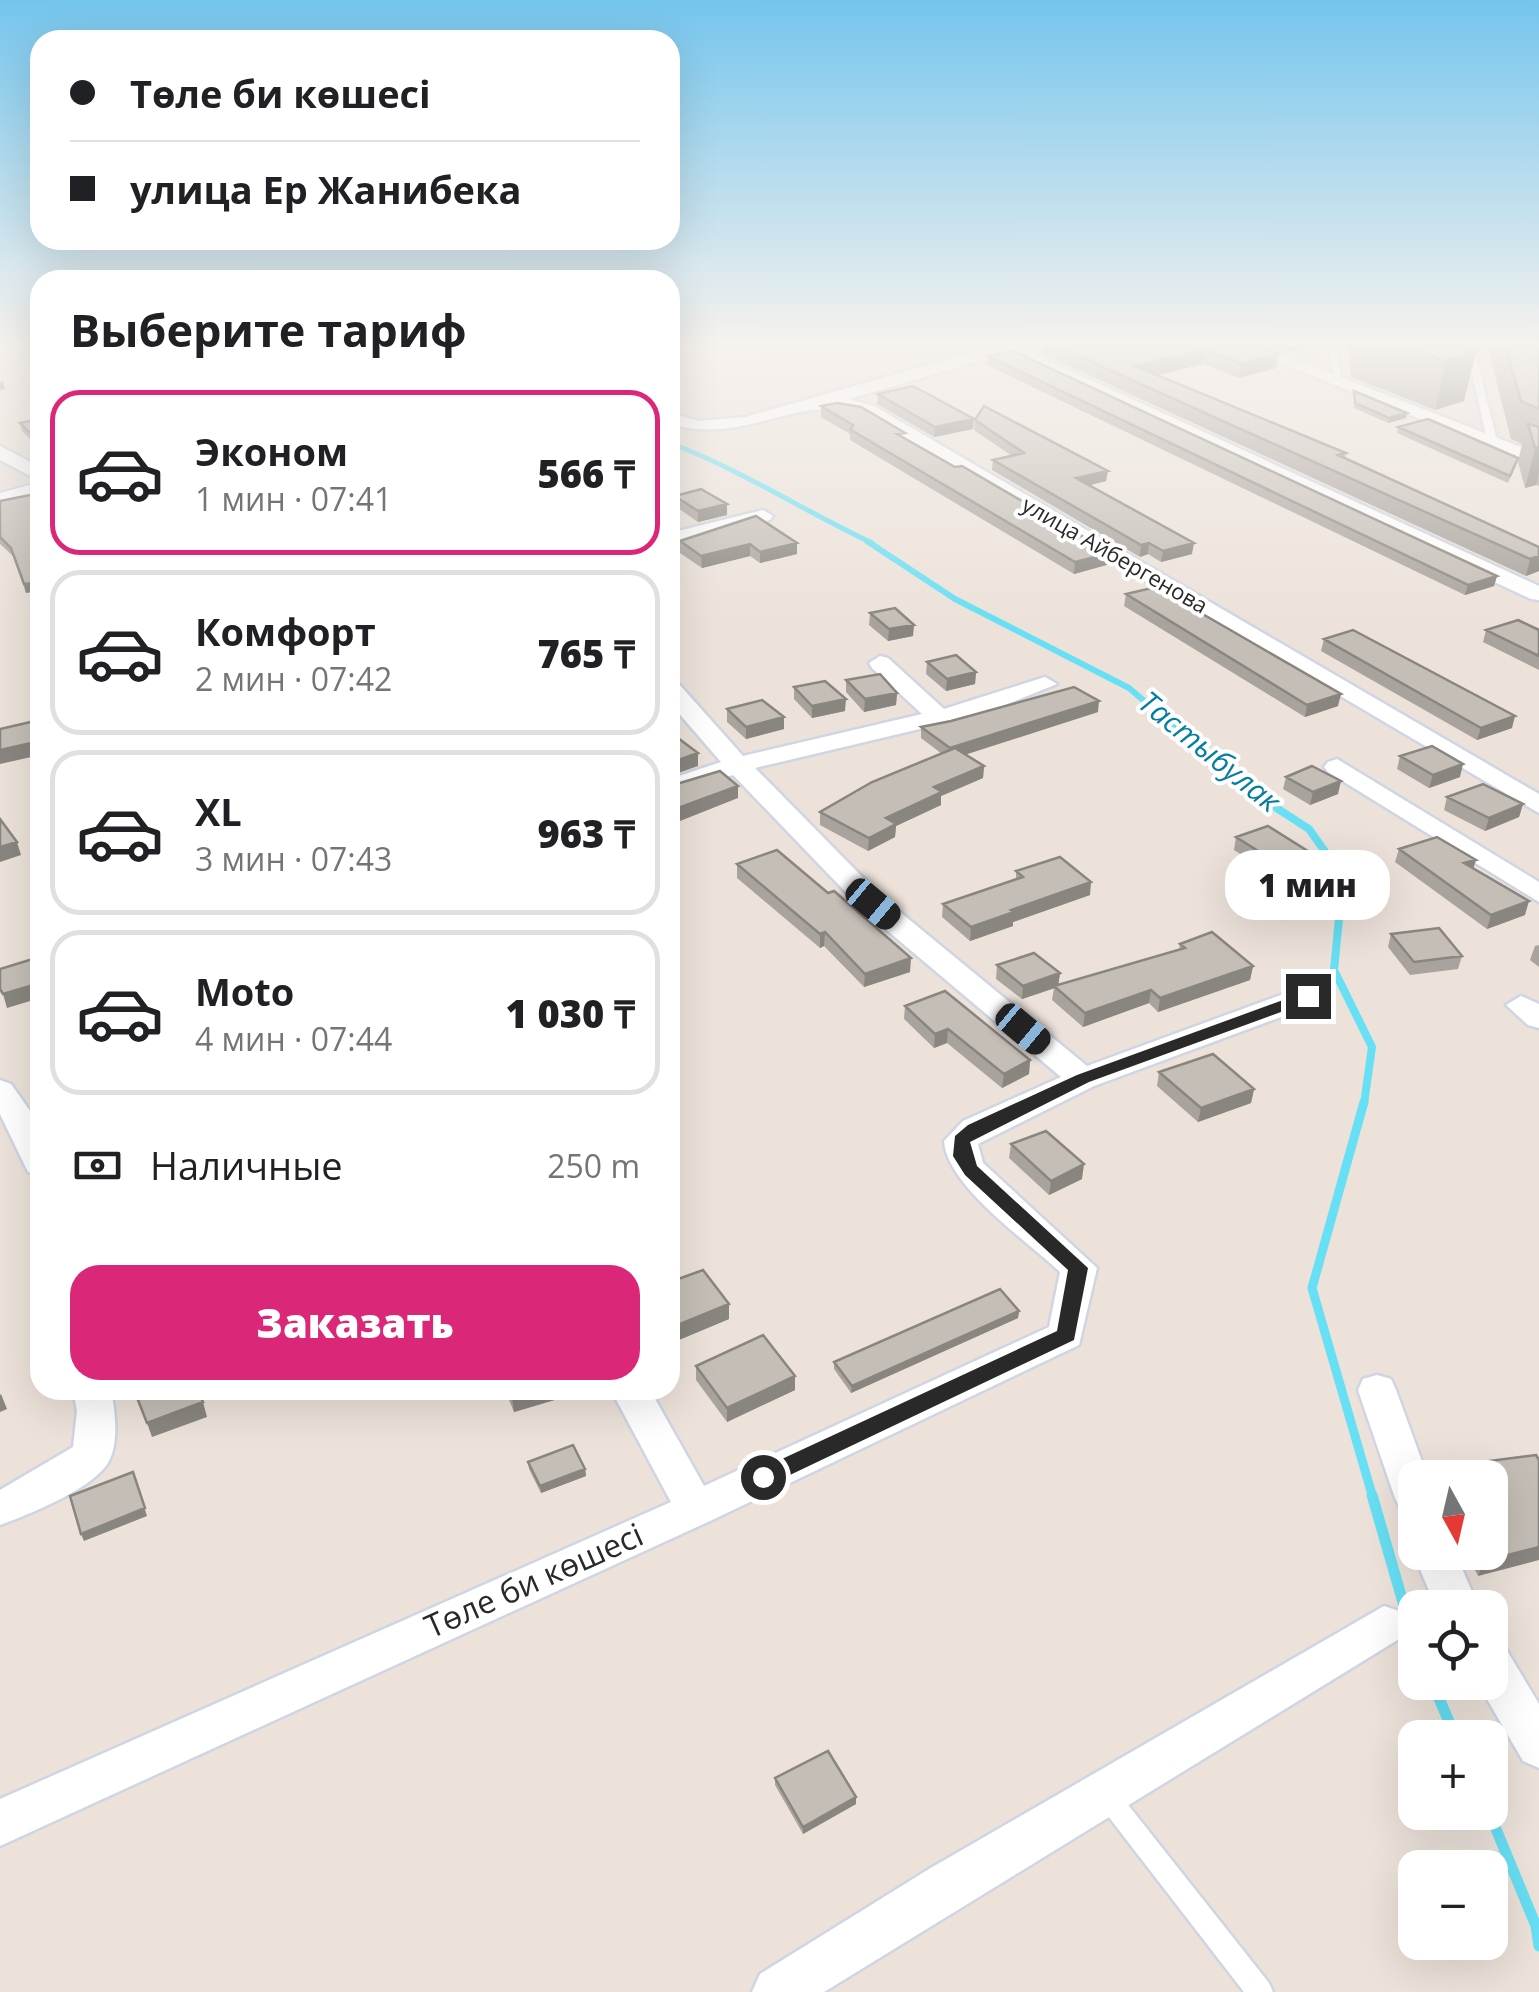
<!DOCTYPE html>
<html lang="ru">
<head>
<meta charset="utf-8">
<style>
  body { margin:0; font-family:"Open Sans",sans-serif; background:#f6f6f6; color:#202124; height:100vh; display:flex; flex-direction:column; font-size:38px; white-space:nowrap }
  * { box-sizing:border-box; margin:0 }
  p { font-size:32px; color:#757577 }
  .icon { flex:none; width:55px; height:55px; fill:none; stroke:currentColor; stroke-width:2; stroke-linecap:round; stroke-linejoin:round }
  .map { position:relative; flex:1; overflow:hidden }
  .details { position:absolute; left:30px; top:270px; width:650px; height:1130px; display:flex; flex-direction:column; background:#fff; border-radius:30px; box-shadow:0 10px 40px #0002 }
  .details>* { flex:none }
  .banner { position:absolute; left:30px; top:30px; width:650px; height:220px; border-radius:30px; box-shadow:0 10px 40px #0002; display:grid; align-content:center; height:220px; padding:0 40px; background:#fff }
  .needle { width:65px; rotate:172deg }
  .controls { position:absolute; left:1398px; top:1460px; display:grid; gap:20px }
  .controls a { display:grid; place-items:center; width:110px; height:110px; border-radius:20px; background:#fff; box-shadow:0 10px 40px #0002; font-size:50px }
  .end { position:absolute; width:45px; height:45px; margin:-22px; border:12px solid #292929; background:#fff; box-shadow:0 0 0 5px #fff }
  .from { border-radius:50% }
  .bubble { position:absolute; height:70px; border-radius:30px; background:#fff; box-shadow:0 10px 40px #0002; font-size:32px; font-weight:800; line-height:70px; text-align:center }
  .car { position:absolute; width:30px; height:60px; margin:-30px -15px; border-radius:12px; box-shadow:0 0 8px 2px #0007; background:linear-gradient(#222 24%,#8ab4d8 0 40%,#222 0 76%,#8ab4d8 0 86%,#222 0) }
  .banner b { display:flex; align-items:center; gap:35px; height:95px; font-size:38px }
  .banner b+b { border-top:2px solid #e0e0e0 }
  .banner i { width:25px; height:25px; background:#202124 }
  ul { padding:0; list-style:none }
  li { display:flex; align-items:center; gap:30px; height:165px; margin:0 20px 15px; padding:0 20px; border:5px solid #e0e0e0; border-radius:30px }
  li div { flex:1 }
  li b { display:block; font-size:38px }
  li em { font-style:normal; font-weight:800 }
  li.on { border-color:#db2777 }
  li>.icon { width:90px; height:90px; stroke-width:1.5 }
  h2 { padding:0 40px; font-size:45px; line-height:120px }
  .pay { display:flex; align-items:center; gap:25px; height:110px; padding:0 40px; font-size:38px }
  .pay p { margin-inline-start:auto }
  .button { display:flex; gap:20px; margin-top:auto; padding:20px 40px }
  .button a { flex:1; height:115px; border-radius:30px; background:#db2777; color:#fff; font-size:40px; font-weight:800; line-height:115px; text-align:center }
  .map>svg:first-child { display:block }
</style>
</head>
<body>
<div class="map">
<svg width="1539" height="1992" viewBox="0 0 1539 1992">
  <rect width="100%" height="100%" fill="#ece2da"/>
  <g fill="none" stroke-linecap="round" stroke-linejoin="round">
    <path stroke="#67dff4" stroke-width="5" d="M670 443C740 469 804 511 872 543"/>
    <path stroke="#67dff4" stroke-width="6" d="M867 541 955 599 1129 688 1251 792"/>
    <path stroke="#67dff4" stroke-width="8" d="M1247 789 1309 829 1343 877 1334 970 1372 1047 1364 1104"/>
    <path stroke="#67dff4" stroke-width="9" d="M1364 1102 1312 1288 1373 1498"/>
    <path stroke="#67dff4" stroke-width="11" d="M1372 1495 1415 1644
      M1432 1682 1456 1738
      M1489 1812 1536 1926 1539 1946"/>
    <defs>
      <path id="service" d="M1328 345H1336L1342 384 1335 382Z
        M1487 345H1498L1475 353 1498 444 1493 447 1488 444 1467 352Z
        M1106 1784 1114 1787 1269 1983 1273 1992H1244L1098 1803 1094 1795 1098 1787Z"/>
      <path id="minor" d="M999 345H1023L1021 348 1539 586V600L1531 599 1006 353 849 399 874 406 1539 794V813L862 414C793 394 745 446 670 424V413L699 421 745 417Z
        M1236 345H1258L1539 454V467Z
        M0 446 40 467V481L0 460Z
        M763 510 773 516 770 520 670 545V533Z
        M880 656 888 658 944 709 1045 677 1057 684 983 714 755 768 883 898 1087 1066 1297 989 1308 987 1323 996 1319 1003 1094 1086 978 1144 983 1163 1097 1268 1079 1345 710 1521 0 1846V1799L671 1502 611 1390H650L704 1486 1049 1327 1060 1272C1027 1241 947 1186 944 1141L963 1121 1061 1077 863 910 733 775 670 796V779L721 762 670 703V681L678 683 743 756 922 714 872 668 869 663Z
        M1337 759 1539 882V902L1328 772 1324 767 1328 762Z
        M1521 996 1539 1004V1028L1528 1025 1506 1005Z
        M0 1080 11 1084 40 1125V1176L28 1172 0 1114Z
        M1377 1375 1391 1379 1396 1390 1428 1478H1415V1515L1401 1510 1395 1498 1358 1390 1363 1379Z
        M73 1390H111C115 1410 119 1442 109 1461 95 1488 28 1515 0 1525V1490L73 1447 77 1411Z
        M1415 1548V1552H1455L1479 1608H1436L1413 1552Z
        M1384 1606 1399 1611 1406 1625 1399 1639 824 1992H752L760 1974 929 1869Z
        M1490 1643 1506 1649 1539 1704V1768L1523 1761 1477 1682H1490Z"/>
      <path id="tertiary" d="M40 482V497L0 508V493Z"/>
    </defs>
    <use href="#service" stroke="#cfd5e3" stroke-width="5"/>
    <use href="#minor" stroke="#cfd5e3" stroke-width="5"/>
    <use href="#tertiary" stroke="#cfd5e3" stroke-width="4"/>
    <use href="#service" fill="#fff" fill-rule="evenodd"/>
    <use href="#minor" fill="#fff" fill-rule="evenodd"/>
    <use href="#tertiary" fill="#fff" fill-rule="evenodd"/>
  </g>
  <path fill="#a9a39d" d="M1044 345H1259L1276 368 1239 378 1203 364 1156 375 1346 453 1345 458 1539 547V571L1526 576 1043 354Z
    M1267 345H1312L1287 352Z
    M1349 345H1454L1464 401 1435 410 1351 377Z
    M1491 345H1539V486L1536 485 1525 488 1518 462 1522 444 1511 439 1489 352Z
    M988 356 1497 576 1494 586 1465 595 987 365Z
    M1354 391 1406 418 1388 423 1354 408Z
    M878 394 974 419 973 429 934 437 877 404Z
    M821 406 904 439 1111 553 1110 564 1074 574 850 440V434L821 417Z
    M40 419V449L22 431 20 423Z
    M975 420 1106 481 1089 485 1192 554 1161 562 1148 554 1140 557 992 470 993 460 1012 456 974 430Z
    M1398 427 1516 465 1508 483 1397 433Z
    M40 493 26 593 14 557 0 544V501Z
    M675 496 727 515 698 522 675 506Z
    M680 541 797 543V554L760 563 750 556 702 568 680 553Z
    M1126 594 1338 706 1305 717 1124 606Z
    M870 613 913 636 888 641 869 625Z
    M1486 630H1539V670L1483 642Z
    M1324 639 1512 728 1477 740 1321 651Z
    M927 662 976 672 975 684 946 691 926 674Z
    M846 680 897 693 896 705 864 712 846 692Z
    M794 687 845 711 812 718 794 699Z
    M727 709 784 717V729L746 739 727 722Z
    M1098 712 965 754 984 766 983 778 941 796V805L896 826 895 837 868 851 820 825V812L942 754 921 738V727Z
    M1400 756 1460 777 1429 788 1397 769Z
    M1286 777 1338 794 1310 805 1283 789Z
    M1447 797 1523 804 1519 817 1485 831 1444 810Z
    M1236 837 1314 855 1311 868 1279 879 1234 850Z
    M1399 849 1525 915 1487 929 1395 862Z
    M737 864 910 972 864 987 824 946 820 948 737 878Z
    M1016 871 1090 895 1013 922V926L970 941 942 917 943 904 1016 880Z
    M1391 934 1462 956 1458 969 1410 975 1388 947Z
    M1180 944 1253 966 1250 980 1158 1012 1149 1003 1083 1027 1052 1000 1054 988 1022 999 996 979 997 965 1060 973 1058 985 1179 950Z
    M1539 945V967L1530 960 1535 946Z
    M905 1006 1030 1060 1029 1074 1002 1088 947 1043 934 1048 904 1019Z
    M1159 1072 1254 1089 1251 1103 1198 1122 1157 1086Z
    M1011 1144 1082 1179 1049 1195 1009 1158Z
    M670 1282 729 1319 674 1342 670 1337Z
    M1019 1311 1018 1318 851 1393 834 1369V1362Z
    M696 1366 795 1376V1390L727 1422 696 1380Z
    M505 1390H568V1396L514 1412Z
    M1539 1460 1478 1576 1466 1552H1490V1478H1432L1435 1468Z
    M528 1462 585 1469 586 1476 541 1493 529 1469Z
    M775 1778 856 1804 803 1834 775 1785Z"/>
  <path fill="#89857f" d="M1288 345H1312L1287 352Z
    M1205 350 1203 364 1134 381 1135 366Z
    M1476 352 1464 401 1435 410 1446 361Z
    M1279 354 1276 368 1239 378 1241 364Z
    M3 381 5 389 0 390V382Z
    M1407 413 1406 418 1388 423 1389 418Z
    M974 419 973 429 934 437 935 427Z
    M1539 447V473L1536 485 1525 488 1535 448Z
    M1108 471 1106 481 1075 489 1076 478Z
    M727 504V515L698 522V511Z
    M797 543V554L760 563V552Z
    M1149 543 1148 554 1140 557 1141 545Z
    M1194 543 1192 554 1161 562 1163 551Z
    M750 544V556L702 568 701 556Z
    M1111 553 1110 564 1074 574 1075 562Z
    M1539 556V571L1526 576 1530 559Z
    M1497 576 1494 586 1465 595 1468 585Z
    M40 582V591L26 593 24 584Z
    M914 625 913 636 888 641 889 629Z
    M976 672 975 684 946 691 947 679Z
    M897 693 896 705 864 712 865 699Z
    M1341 694 1338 706 1305 717 1307 705Z
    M846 699 845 711 812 718V706Z
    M1099 701 1098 712 949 760 950 748Z
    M1515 716 1512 728 1477 740 1481 728Z
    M784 717V729L746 739V727Z
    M40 741V755L0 764V750Z
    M698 753V766L670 776V763Z
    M1463 764 1460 777 1429 788 1433 775Z
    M984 766 983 778 941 796V805L896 826 895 837 868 851 869 838 886 818 934 787Z
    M1341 781 1338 794 1310 805 1313 792Z
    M738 786V798L670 825V811Z
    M1523 804 1519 817 1485 831 1489 818Z
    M17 842 21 855 0 862V847Z
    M1314 855 1311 868 1279 879 1282 866Z
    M1476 860 1472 873 1464 863Z
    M1091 882 1090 895 1013 922V926L970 941 971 927 1011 910Z
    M1529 901 1525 915 1487 929 1491 915Z
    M825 932 824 946 820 948V934Z
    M911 958 910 972 864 987 865 974Z
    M1253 966 1250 980 1158 1012 1160 998Z
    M1060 973 1058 987 1022 999 1023 986Z
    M40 983V998L7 1008 3 994Z
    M1151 990 1149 1003 1083 1027 1085 1013Z
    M948 1029 947 1043 934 1048 935 1034Z
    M1030 1060 1029 1074 1002 1088 1004 1074Z
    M1254 1089 1251 1103 1198 1122 1201 1108Z
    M1084 1164 1082 1179 1049 1195 1051 1181Z
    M729 1304V1319L674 1342 673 1327Z
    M1019 1311 1018 1318 851 1393 852 1386Z
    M795 1376V1390L727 1422V1408Z
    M538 1390H568V1396L514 1412 512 1397Z
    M1 1394 7 1409 0 1412V1395Z
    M203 1402 207 1417 152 1437 147 1423Z
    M585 1469 586 1476 541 1493 540 1486Z
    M133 1472 147 1516 84 1541 81 1534Z
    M1539 1547V1560L1478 1576 1484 1561Z
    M856 1797V1804L803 1834V1827Z"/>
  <path fill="#c4beb6" stroke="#89857f" stroke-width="2.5" d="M1054 345H1259L1279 354 1241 364 1205 350 1135 366 1346 453 1338 455 1539 547V556L1530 559Z
    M1402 345H1454L1476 352 1446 361Z
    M1505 345H1539V409L1521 401Z
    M1013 351 1497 576 1468 585 988 356Z
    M913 386 974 419 935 427 878 394Z
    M1354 391 1407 413 1389 418 1355 403Z
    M837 403 861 407 905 433 897 434 955 467 962 466 1111 553 1075 562 851 430 853 425 821 406Z
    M984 406 1108 471 1076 478 1194 543 1163 551 1149 543 1141 545 993 460 1024 453 975 420Z
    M40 419V441H38L20 423Z
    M1428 419 1518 458 1510 476 1398 427Z
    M1528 424 1539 427V447L1535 448Z
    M701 489 727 504 698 511 675 496Z
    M40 493V530L35 531 40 541V582L24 584 11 548 0 537V501Z
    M756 516 797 543 760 552 750 544 701 556 680 541Z
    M1156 587 1341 694 1307 705 1126 594Z
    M895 608 914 625 889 629 870 613Z
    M1518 620 1539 630V656L1486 630Z
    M1353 630 1515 716 1481 728 1324 639Z
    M956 655 976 672 947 679 927 662Z
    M880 674 897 693 865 699 846 680Z
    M825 681 846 699 812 706 794 687Z
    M1074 687 1099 701 950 748 921 727 951 721Z
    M762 700 784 717 746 727 727 709Z
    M35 721 40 732V741L0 750V729Z
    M670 732 698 753 670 763Z
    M1432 746 1463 764 1433 775 1400 756Z
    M955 748 984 766 934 787 942 792 886 818 896 824 869 838 820 812 872 782Z
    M1312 766 1341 781 1313 792 1286 777Z
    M720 771 738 786 670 811V786Z
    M1483 784 1523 804 1489 818 1447 797Z
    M0 819 17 842 0 847Z
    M1268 826 1314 855 1282 866 1236 837Z
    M1437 837 1476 860 1464 863 1529 901 1491 915 1399 849Z
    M777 850 828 893 834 891 911 958 865 974 825 932 820 934 737 864Z
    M1060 857 1091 882 1011 910 1014 912 971 927 943 904 1023 877 1016 871Z
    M1439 928 1462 956 1414 962 1391 934Z
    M1212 932 1253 966 1160 998 1151 990 1085 1013 1054 986 1185 948 1180 944Z
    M1034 953 1060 973 1023 986 997 965Z
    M36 958 40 965V983L3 994 0 989V969Z
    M945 991 1030 1060 1004 1074 948 1029 935 1034 905 1006Z
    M1213 1054 1254 1089 1201 1108 1159 1072Z
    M1046 1131 1084 1164 1051 1181 1011 1144Z
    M703 1270 729 1304 673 1327 670 1323V1282Z
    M1000 1289 1019 1311 852 1386 834 1362Z
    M763 1335 795 1376 727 1408 696 1366Z
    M134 1390H197L203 1402 147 1423Z
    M509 1390H538L512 1397Z
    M573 1445 585 1469 540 1486 528 1462Z
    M1536 1455 1539 1460V1547L1484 1561 1480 1552H1490V1478H1440L1435 1468Z
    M133 1472 145 1508 81 1534 70 1496Z
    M828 1751 856 1797 803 1827 775 1778Z"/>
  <linearGradient id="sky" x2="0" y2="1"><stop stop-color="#74c5ed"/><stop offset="0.55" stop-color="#f6f2ee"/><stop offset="1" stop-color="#f6f2ee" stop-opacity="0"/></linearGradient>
  <rect width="1539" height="623" fill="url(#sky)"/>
  <path fill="#292929" d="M1308 991 1316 996 1314 1000 1089 1082 970 1142 977 1166 1088 1268 1074 1340 771 1484H756V1471L1057 1331 1068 1270 965 1175 953 1156 955 1136 968 1125 1077 1075Z"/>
  <g text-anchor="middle" stroke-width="8" stroke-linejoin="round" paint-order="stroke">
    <g font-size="22" fill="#292929" stroke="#fff">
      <text transform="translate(1115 555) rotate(30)" y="8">улица Айбергенова</text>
    </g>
    <g font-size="30" font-style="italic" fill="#077d9f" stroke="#fff">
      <text transform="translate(1209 752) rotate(39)" y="10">Тастыбулак</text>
    </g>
    <g font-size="32" fill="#292929" stroke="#fff">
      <text transform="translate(534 1581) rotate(-24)" y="11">Төле би көшесі</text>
    </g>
  </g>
</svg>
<div class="controls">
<a><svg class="needle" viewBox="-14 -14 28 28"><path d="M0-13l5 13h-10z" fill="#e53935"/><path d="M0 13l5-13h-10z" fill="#757577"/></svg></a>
<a><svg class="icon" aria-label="locate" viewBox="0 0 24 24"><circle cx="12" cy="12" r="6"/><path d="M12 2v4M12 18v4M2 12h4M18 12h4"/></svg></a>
<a>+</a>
<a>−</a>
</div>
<i class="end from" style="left:763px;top:1477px"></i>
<i class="end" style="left:1308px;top:996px"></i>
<div class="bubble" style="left:1225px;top:850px;width:165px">1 мин</div>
<i class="car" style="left:873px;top:904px;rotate:130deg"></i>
<i class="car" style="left:1023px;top:1029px;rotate:130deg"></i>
<div class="banner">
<b><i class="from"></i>Төле би көшесі</b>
<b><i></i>улица Ер Жанибека</b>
</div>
<section class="details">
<h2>Выберите тариф</h2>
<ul>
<li class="on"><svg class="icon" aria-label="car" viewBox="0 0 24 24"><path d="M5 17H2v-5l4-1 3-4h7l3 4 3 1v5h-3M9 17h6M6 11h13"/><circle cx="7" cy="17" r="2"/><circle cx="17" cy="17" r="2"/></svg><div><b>Эконом</b><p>1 мин · 07:41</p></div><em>566 ₸</em></li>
<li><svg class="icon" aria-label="car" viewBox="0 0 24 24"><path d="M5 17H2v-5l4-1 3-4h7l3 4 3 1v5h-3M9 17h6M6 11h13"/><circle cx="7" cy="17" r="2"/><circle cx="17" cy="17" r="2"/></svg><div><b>Комфорт</b><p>2 мин · 07:42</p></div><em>765 ₸</em></li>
<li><svg class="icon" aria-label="car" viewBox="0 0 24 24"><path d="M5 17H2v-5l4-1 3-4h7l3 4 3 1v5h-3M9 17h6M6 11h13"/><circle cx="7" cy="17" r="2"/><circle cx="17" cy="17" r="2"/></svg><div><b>XL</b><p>3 мин · 07:43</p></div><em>963 ₸</em></li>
<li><svg class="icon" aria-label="car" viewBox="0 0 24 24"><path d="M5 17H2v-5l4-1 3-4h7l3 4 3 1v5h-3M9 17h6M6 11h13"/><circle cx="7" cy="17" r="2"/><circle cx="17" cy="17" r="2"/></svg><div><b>Moto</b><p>4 мин · 07:44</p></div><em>1 030 ₸</em></li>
</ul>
<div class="pay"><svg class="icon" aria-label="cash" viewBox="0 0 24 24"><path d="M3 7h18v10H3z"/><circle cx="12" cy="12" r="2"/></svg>Наличные<p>250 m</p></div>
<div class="button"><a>Заказать</a></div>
</section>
</div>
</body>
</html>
